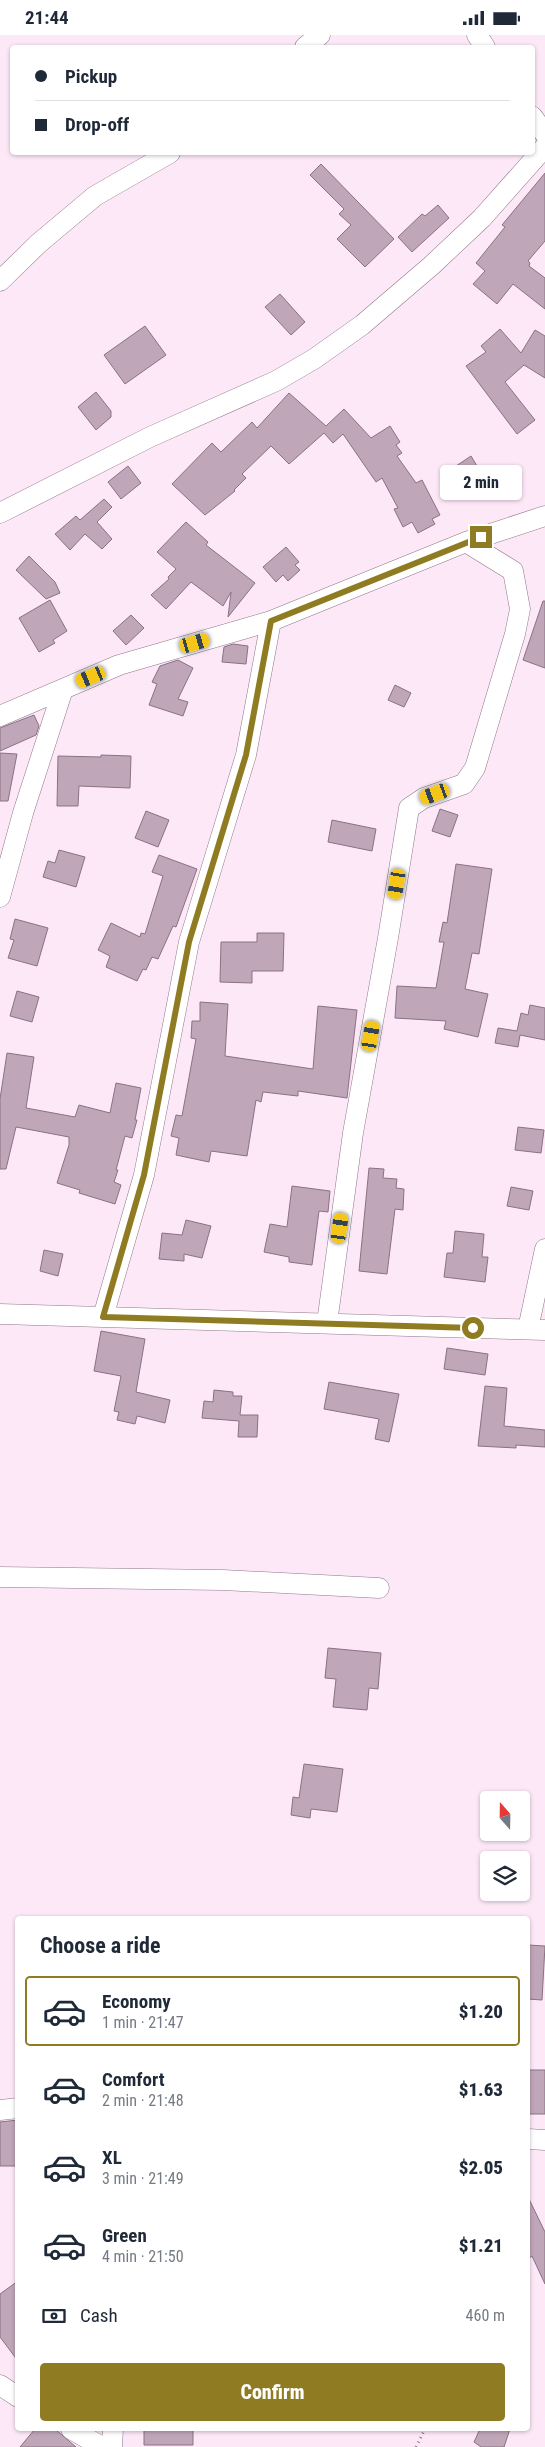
<!DOCTYPE html>
<html lang="en">
<head>
<meta charset="utf-8">
<style>
  body { margin:0; font-family:"Roboto Condensed",sans-serif; background:#f6f6f7; color:#1f2937; height:100vh; display:flex; flex-direction:column; font-size:19px; white-space:nowrap }
  * { box-sizing:border-box; margin:0 }
  p { font-size:16px; color:#747a83 }
  .icon { flex:none; width:28px; height:28px; fill:none; stroke:currentColor; stroke-width:2; stroke-linecap:round; stroke-linejoin:round }
  .map { position:relative; flex:1; overflow:hidden }
  .panel { position:absolute; left:15px; top:1881px; width:515px; height:515px; display:flex; flex-direction:column; background:#fff; border-radius:5px; box-shadow:0 1px 4px #0004 }
  .panel>* { flex:none }
  .guide { position:absolute; left:10px; top:10px; width:525px; height:110px; border-radius:5px; box-shadow:0 1px 4px #0004; display:grid; align-content:center; height:110px; padding:0 25px; background:#fff }
  .needle { width:32px; rotate:340deg }
  .buttons { position:absolute; left:480px; top:1756px; display:grid; gap:10px }
  .buttons a { display:grid; place-items:center; width:50px; height:50px; border-radius:5px; background:#fff; box-shadow:0 1px 4px #0004; font-size:25px }
  .end { position:absolute; width:22px; height:22px; margin:-11px; border:6px solid #8f7b21; background:#fff; box-shadow:0 0 0 2px #fff }
  .from { border-radius:50% }
  .bubble { position:absolute; height:35px; border-radius:5px; background:#fff; box-shadow:0 1px 4px #0004; font-size:16px; font-weight:800; line-height:35px; text-align:center }
  .car { position:absolute; width:15px; height:30px; margin:-15px -8px; border-radius:6px; box-shadow:0 0 4px 1px #0007; background:linear-gradient(#f5c518 24%,#345 0 40%,#f5c518 0 76%,#345 0 86%,#f5c518 0) }
  .guide b { display:flex; align-items:center; gap:18px; height:48px; font-size:19px }
  .guide b+b { border-top:1px solid #e0e1e3 }
  .guide i { width:12px; height:12px; background:#1f2937 }
  ul { padding:0; list-style:none }
  li { display:flex; align-items:center; gap:15px; height:70px; margin:0 10px 8px; padding:0 15px; border:2px solid transparent; border-radius:5px }
  li div { flex:1 }
  li b { display:block; font-size:19px }
  li em { font-style:normal; font-weight:800 }
  li.active { border-color:#8f7b21 }
  li>.icon { width:45px; height:45px; stroke-width:1.5 }
  h2 { padding:0 25px; font-size:22px; line-height:60px }
  .pay { display:flex; align-items:center; gap:12px; height:55px; padding:0 25px; font-size:19px }
  .pay p { margin-inline-start:auto }
  .cta { display:flex; gap:10px; margin-top:auto; padding:10px 25px }
  .cta a { flex:1; height:58px; border-radius:5px; background:#8f7b21; color:#fff; font-size:20px; font-weight:800; line-height:58px; text-align:center }
  .status { display:flex; justify-content:space-between; align-items:center; height:35px; padding:0 25px; background:#fff; direction:ltr }
  .status svg { height:14px; fill:currentColor }
  .map>svg:first-child { display:block }
</style>
</head>
<body>
<div class="status"><b>21:44</b><svg viewBox="0 0 49 12"><path d="M0 12V9h3v3zM5 12V6h3v6zM10 12V3h3v9zM15 12V0h3v12zM26 1h20v11H26zM47 4h2v5h-2z"/></svg></div>
<div class="map">
<svg width="545" height="2412" viewBox="0 0 545 2412">
  <rect width="100%" height="100%" fill="#fde8f8"/>
  <path fill="#bfa6b9" stroke="#8a7284" d="M321 129 394 204 365 232 337 204 351 190 339 179 344 174 310 140Z
    M545 138V206L528 226 530 228 529 231 545 243V274L513 249 497 269 473 249 485 236 476 228 505 192 502 190Z
    M438 170 449 183 412 217 398 202 422 179 425 181Z
    M280 259 305 287 291 300 265 272Z
    M145 291 166 320 125 349 104 320Z
    M500 294 521 318 535 295 545 301V343L524 330 505 347 535 385 517 399 466 331 486 317 481 311Z
    M96 357 111 376V382L96 395 78 372Z
    M289 358 326 391 344 374 371 403 390 391 400 407 396 410 402 418 397 421 416 448 422 445 440 480 432 484 435 489 418 498 412 487 403 492 394 474 398 473 382 443 376 447 343 399 333 408 324 398 289 429 271 411 242 439 246 443 234 455 235 456 205 480 172 449 212 408 221 417 252 387 257 393Z
    M471 421 480 436 462 448 453 433Z
    M128 431 141 448 121 464 108 447Z
    M104 464 112 472 97 487 112 504 102 514 85 499 70 515 55 499 76 481 80 485Z
    M186 487 208 507 206 510 255 548 228 582 231 557 223 571 191 547 166 574 151 560 169 544 168 542 176 534 157 517Z
    M286 512 299 527 295 530 300 535 288 546 283 540 276 547 263 532Z
    M29 521 55 547 60 558 46 564 16 535Z
    M50 565 67 596 53 605 55 608 39 617 19 583Z
    M543 566H545V633L523 625Z
    M131 580 144 593 126 610 113 596Z
    M233 609 248 611 246 629 222 627 224 612Z
    M178 625 193 633 178 664 188 667 183 681 149 670 157 649 152 647 160 631Z
    M395 650 411 658 404 672 388 665Z
    M34 680 39 691 36 700 0 716V693Z
    M0 718 17 719 8 766H0Z
    M101 720 131 721 130 753 79 751 78 771H57L58 721 101 722Z
    M440 774 458 780 450 802 432 796Z
    M146 776 169 785 158 812 135 803Z
    M332 785 376 794 372 816 328 807Z
    M59 815 85 822 76 852 43 842 48 826 55 828Z
    M159 820 197 834 176 892 173 891 158 924 152 922 146 935 143 934 137 946 106 932 110 921 98 915 111 888 140 902 141 898 145 899 163 841 152 837Z
    M456 829 492 834 479 919 472 918 465 954 488 959 478 1002 444 994 446 986 395 983 397 951 436 953 444 907H439L443 887 447 888Z
    M15 884 48 893 37 931 8 923 14 905 10 904Z
    M257 898H284L283 936H252V948L220 947 221 907H257Z
    M17 956 39 962 32 987 10 981Z
    M200 967 228 969 225 1021 313 1034 318 971 357 975 347 1063 298 1056V1061L263 1057 261 1067 256 1065 247 1121 211 1116 209 1127 176 1120 179 1103 171 1101 176 1080 182 1081 196 1004 191 1003 192 986H200Z
    M530 970 545 973V1005L520 1000 518 1012 495 1008 498 993 517 996 521 978 528 980Z
    M7 1018 34 1022 26 1073 75 1082 79 1070 110 1078 116 1048 141 1053 135 1085H137L132 1103 125 1101 116 1135H118L114 1147 121 1150 115 1169 79 1158 80 1155 57 1148 69 1110V1102L16 1092 6 1134H0V1064Z
    M518 1092 544 1095 541 1118 515 1115Z
    M369 1133 384 1134 383 1143 397 1144 396 1153 404 1154 403 1175 395 1174 387 1239 359 1236Z
    M292 1151 330 1156 328 1177 319 1176 312 1230 289 1227V1222L264 1217 270 1189 287 1192Z
    M511 1152 533 1156 529 1175 507 1171Z
    M186 1185 211 1191 202 1223 184 1219V1226L159 1224 162 1198 182 1200Z
    M455 1196 484 1199 482 1222H488L485 1247 444 1242 447 1218H453Z
    M44 1215 63 1219 58 1241 40 1236Z
    M101 1296 145 1304 136 1357 170 1365 165 1388 137 1381 135 1389 117 1385 119 1377 114 1376 121 1341 94 1336Z
    M447 1313 488 1319 485 1340 444 1334Z
    M329 1347 399 1359 389 1407 375 1404 379 1384 324 1374Z
    M485 1351 507 1353 504 1391 545 1395V1412L516 1410V1413L478 1411Z
    M214 1355 233 1357V1361H242L240 1380H258L257 1402H238L239 1386 202 1383 204 1366 213 1367Z
    M328 1613 381 1618 378 1654 369 1653 367 1675 333 1672 336 1644 325 1643Z
    M304 1729 343 1734 337 1777 311 1774 310 1783 291 1780 293 1762 299 1763Z
    M528 1910 545 1911 542 1965 528 1964Z
    M528 2035H545V2079H528Z
    M18 2085V2131H0V2087Z
    M528 2162 545 2197V2249L532 2221 528 2224Z
    M18 2246V2326L0 2302V2259Z
    M35 2394H55L76 2412H20Z
    M144 2394H193V2410H144Z
    M480 2394H510L504 2412H481L474 2407Z"/>
  <g fill="none" stroke-linecap="round" stroke-linejoin="round">
    <defs>
      <path id="street" d="M477 0 485 12
        M305 12 320 0
        M532 81 545 99
        M0 246 39 208 95 161 170 118
        M0 478 150 402 276 346 314 324 362 290 431 231 482 183 545 112
        M0 681 119 630 271 586 466 507 545 481
        M0 862 23 778 63 654
        M0 1279 545 1295
        M103 1282 144 1140 189 907 246 720 271 586
        M327 1288 353 1098 388 903 409 773 424 763 464 749 475 733 515 599 520 574 513 536 466 507
        M528 1294 545 1214
        M0 1542 223 1545 379 1553
        M0 2075 18 2073
        M528 2104 545 2105
        M0 2350 18 2362
        M71 2394 102 2412
        M112 2412 113 2394"/>
    </defs>
    <use href="#street" stroke="#907789" stroke-width="21"/>
    <path stroke="#8a7b87" stroke-width="3" stroke-dasharray="1 4" stroke-linecap="butt" d="M416 2412 425 2394"/>
    <use href="#street" stroke="#fff" stroke-width="20"/>
  </g>
  <g fill="none" stroke-linecap="round" stroke-linejoin="round">
    <path stroke="#8f7b21" stroke-width="6" d="M473 1293 103 1282 144 1140 189 907 246 720 271 586 481 502"/>
  </g>
</svg>
<div class="buttons">
<a><svg class="needle" viewBox="-14 -14 28 28"><path d="M0-13l5 13h-10z" fill="#e53935"/><path d="M0 13l5-13h-10z" fill="#747a83"/></svg></a>
<a><svg class="icon" aria-label="layers" viewBox="0 0 24 24"><path d="M12 4l9 5-9 5-9-5zM3 14l9 5 9-5"/></svg></a>
</div>
<i class="end from" style="left:473px;top:1293px"></i>
<i class="end" style="left:481px;top:502px"></i>
<div class="bubble" style="left:440px;top:430px;width:82px">2 min</div>
<i class="car" style="left:195px;top:608px;rotate:74deg"></i>
<i class="car" style="left:91px;top:642px;rotate:248deg"></i>
<i class="car" style="left:435px;top:759px;rotate:250deg"></i>
<i class="car" style="left:397px;top:849px;rotate:189deg"></i>
<i class="car" style="left:371px;top:1001px;rotate:10deg"></i>
<i class="car" style="left:340px;top:1193px;rotate:8deg"></i>
<div class="guide">
<b><i class="from"></i>Pickup</b>
<b><i></i>Drop-off</b>
</div>
<section class="panel">
<h2>Choose a ride</h2>
<ul>
<li class="active"><svg class="icon" aria-label="car" viewBox="0 0 24 24"><path d="M5 17H2v-5l4-1 3-4h7l3 4 3 1v5h-3M9 17h6M6 11h13"/><circle cx="7" cy="17" r="2"/><circle cx="17" cy="17" r="2"/></svg><div><b>Economy</b><p>1 min · 21:47</p></div><em>$1.20</em></li>
<li><svg class="icon" aria-label="car" viewBox="0 0 24 24"><path d="M5 17H2v-5l4-1 3-4h7l3 4 3 1v5h-3M9 17h6M6 11h13"/><circle cx="7" cy="17" r="2"/><circle cx="17" cy="17" r="2"/></svg><div><b>Comfort</b><p>2 min · 21:48</p></div><em>$1.63</em></li>
<li><svg class="icon" aria-label="car" viewBox="0 0 24 24"><path d="M5 17H2v-5l4-1 3-4h7l3 4 3 1v5h-3M9 17h6M6 11h13"/><circle cx="7" cy="17" r="2"/><circle cx="17" cy="17" r="2"/></svg><div><b>XL</b><p>3 min · 21:49</p></div><em>$2.05</em></li>
<li><svg class="icon" aria-label="car" viewBox="0 0 24 24"><path d="M5 17H2v-5l4-1 3-4h7l3 4 3 1v5h-3M9 17h6M6 11h13"/><circle cx="7" cy="17" r="2"/><circle cx="17" cy="17" r="2"/></svg><div><b>Green</b><p>4 min · 21:50</p></div><em>$1.21</em></li>
</ul>
<div class="pay"><svg class="icon" aria-label="cash" viewBox="0 0 24 24"><path d="M3 7h18v10H3z"/><circle cx="12" cy="12" r="2"/></svg>Cash<p>460 m</p></div>
<div class="cta"><a>Confirm</a></div>
</section>
</div>
</body>
</html>
